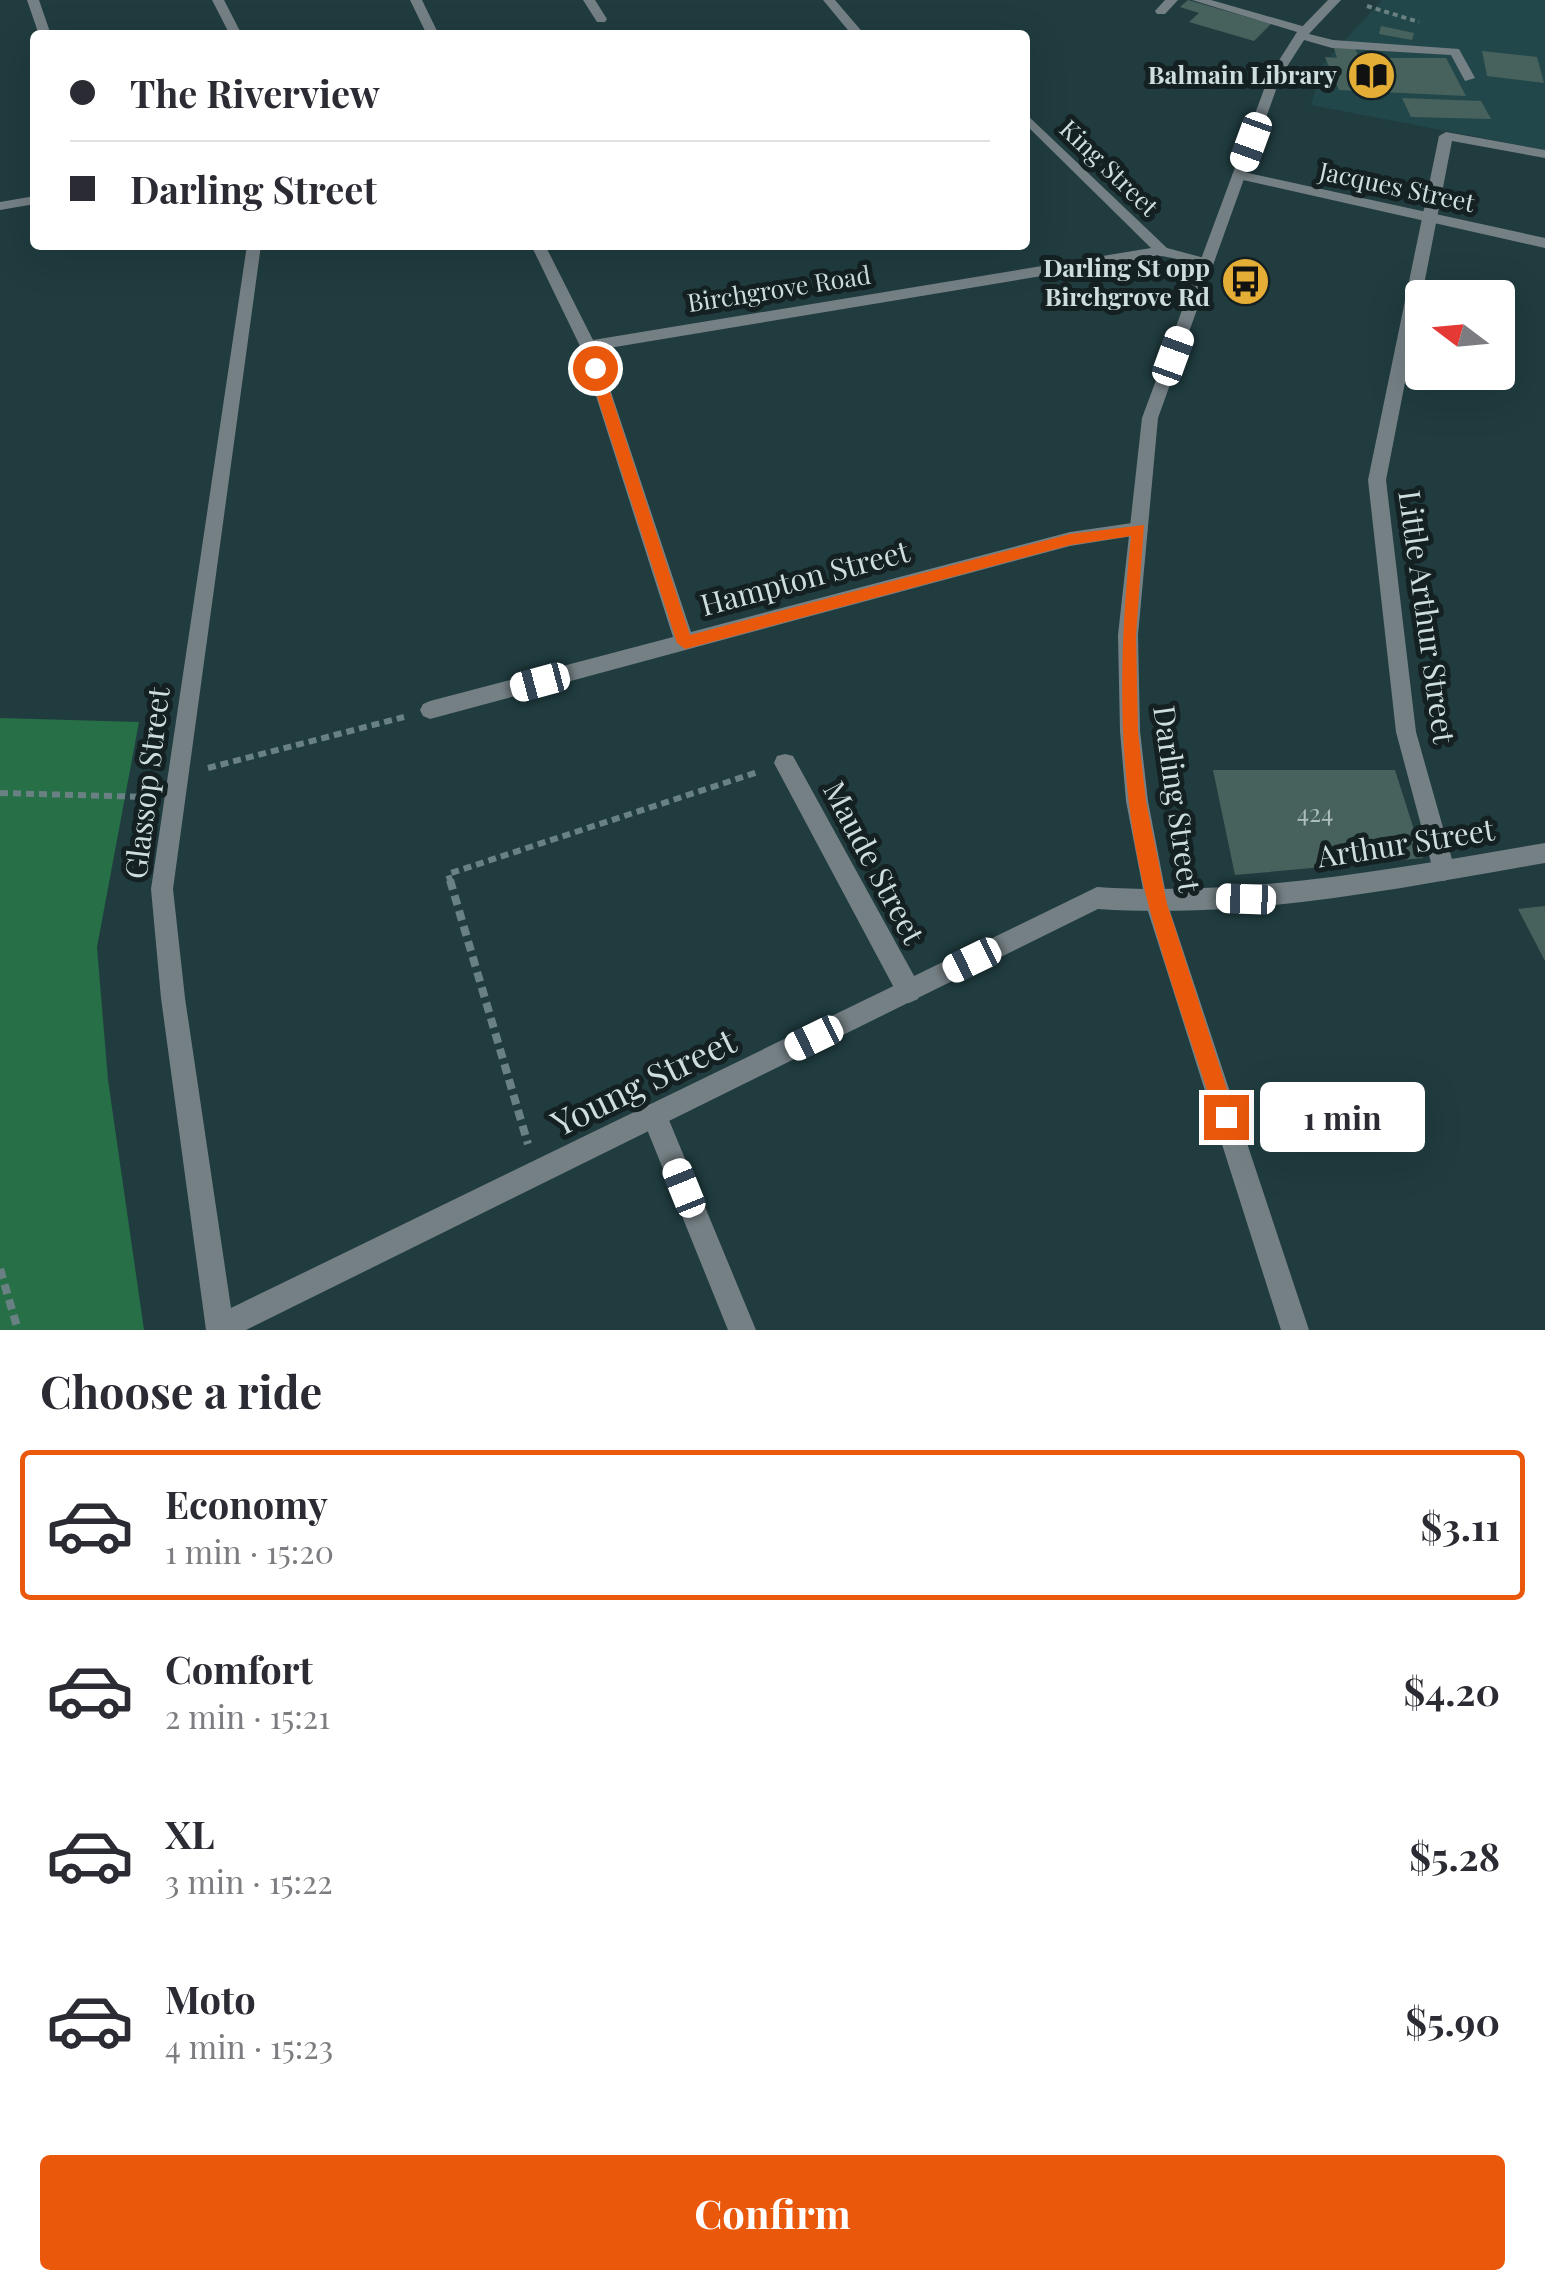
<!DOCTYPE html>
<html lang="en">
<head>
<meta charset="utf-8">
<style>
  body { margin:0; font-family:"Playfair Display",serif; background:#f7f7f7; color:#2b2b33; height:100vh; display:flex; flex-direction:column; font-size:38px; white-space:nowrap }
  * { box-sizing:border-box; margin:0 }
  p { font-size:32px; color:#7c7c81 }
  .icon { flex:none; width:55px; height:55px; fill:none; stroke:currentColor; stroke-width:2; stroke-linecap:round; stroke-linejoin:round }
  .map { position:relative; height:1330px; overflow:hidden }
  .details { display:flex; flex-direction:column; background:#fff; flex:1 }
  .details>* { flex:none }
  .guide { position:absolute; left:30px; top:30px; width:1000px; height:220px; border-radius:10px; box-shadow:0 10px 40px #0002; display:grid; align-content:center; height:220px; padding:0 40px; background:#fff }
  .needle { width:65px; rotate:286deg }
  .buttons { position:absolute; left:1405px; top:280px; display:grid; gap:20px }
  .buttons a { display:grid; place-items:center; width:110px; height:110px; border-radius:10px; background:#fff; box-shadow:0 10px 40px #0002; font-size:50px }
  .end { position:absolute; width:45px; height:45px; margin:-22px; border:12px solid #ea580c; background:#fff; box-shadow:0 0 0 5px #fff }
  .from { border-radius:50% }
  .bubble { position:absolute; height:70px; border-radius:10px; background:#fff; box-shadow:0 10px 40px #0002; font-size:32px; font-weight:700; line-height:70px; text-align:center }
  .car { position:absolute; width:30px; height:60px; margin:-30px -15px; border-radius:12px; box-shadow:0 0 8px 2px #0007; background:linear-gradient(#fff 24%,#345 0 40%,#fff 0 76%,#345 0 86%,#fff 0) }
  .guide b { display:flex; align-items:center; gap:35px; height:95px; font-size:38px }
  .guide b+b { border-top:2px solid #e1e1e2 }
  .guide i { width:25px; height:25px; background:#2b2b33 }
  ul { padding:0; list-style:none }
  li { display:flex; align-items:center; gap:30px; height:150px; margin:0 20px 15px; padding:0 20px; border:5px solid transparent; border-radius:10px }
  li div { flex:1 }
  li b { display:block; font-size:38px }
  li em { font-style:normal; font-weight:700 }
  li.on { border-color:#ea580c }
  li>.icon { width:90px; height:90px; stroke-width:1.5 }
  h2 { padding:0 40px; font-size:45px; line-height:120px }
  .primary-button { display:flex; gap:20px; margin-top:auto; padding:20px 40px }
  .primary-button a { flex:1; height:115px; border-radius:10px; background:#ea580c; color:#fff; font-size:40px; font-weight:700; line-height:115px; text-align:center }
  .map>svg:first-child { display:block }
</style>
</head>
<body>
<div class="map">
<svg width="1545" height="1330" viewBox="0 0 1545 1330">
  <rect width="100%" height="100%" fill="#203c3f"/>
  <path fill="#22474b" d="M1382 0H1545V150L1311 105 1323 64Z"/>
  <path fill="#276f47" d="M0 718 139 722 97 947 108 1080 144 1330H0Z"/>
  <path fill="#47625c" d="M1188 0 1271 24 1254 41 1189 22 1199 13 1180 7Z
    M1381 26 1414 33 1412 40 1379 34Z
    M1334 48 1355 49 1360 58H1446L1466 96 1339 90 1325 57 1337 58Z
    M1482 51 1537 57 1544 83 1487 76Z
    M1402 98 1481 101 1491 119 1411 117Z
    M1213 770H1395L1423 858 1235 875Z
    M1545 906V961L1518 909Z"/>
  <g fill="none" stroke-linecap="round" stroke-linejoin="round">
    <path stroke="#6a8183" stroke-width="4" stroke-dasharray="5 4" stroke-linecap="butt" d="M1367 6 1419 22"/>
    <path stroke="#6a8183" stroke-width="6" stroke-dasharray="8 5" stroke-linecap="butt" d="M208 768 404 717
      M0 793 149 797
      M451 883 448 874 758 772"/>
    <path stroke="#6a8183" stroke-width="8" stroke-dasharray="10 6" stroke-linecap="butt" d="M450 880 528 1144
      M0 1269 18 1330"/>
    <path fill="#758085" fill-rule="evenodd" d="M212 0H224L242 35H230Z
      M583 0H595L607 19 605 22H597Z
      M1165 0H1178L1165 14H1157L1155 11Z
      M1192 0H1211L1309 28V34L1333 40 1459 49 1475 78 1465 81 1451 55 1332 48 1297 38V32Z
      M1446 132 1545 150V158L1452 141 1386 480 1416 732 1455 870 1452 877 1444 881 1436 877 1433 870 1396 732 1368 480 1439 136Z
      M785 754 793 756 918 983 921 991 918 999 909 1003 900 999 774 763 777 756Z
      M655 1104 664 1108 756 1330H728L642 1117 646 1108Z"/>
    <path fill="#758085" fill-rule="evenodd" d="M27 0H39L51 35H39Z
      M410 0H422L439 35H427Z
      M823 0H835L865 35H852Z
      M1025 113 1167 248 1212 260V266L1162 256 597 350 691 632 1070 532 1139 522 1148 529 1145 534 1070 546 430 719 423 716 420 710 423 704 430 701 673 637 580 346 531 245H545L593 340 1151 248 1025 124Z
      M1239 171 1545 238V248L1234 178 1232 175Z
      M35 196V204L0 210V202Z
      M247 245H261L173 889 185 998 231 1308 1097 887C1249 897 1396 868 1545 843V863C1396 889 1250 919 1098 909L246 1330H206L161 998 151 889Z"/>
    <path fill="#758085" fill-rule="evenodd" d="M1328 0H1341L1306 37 1281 76 1158 418 1138 635 1140 731 1148 801 1168 905 1309 1330H1281L1146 905 1126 801 1120 731 1118 635 1142 418 1269 76 1297 32Z"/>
  </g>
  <path fill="#ea580c" d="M595 363 602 368 690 635 1070 534 1144 525 1136 636 1138 731 1146 801 1167 904 1236 1117 1233 1125 1226 1128 1219 1125 1216 1117C1193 1047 1168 977 1149 907 1116 784 1118 660 1131 536L1070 545 685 649 677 643 588 368Z"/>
  <defs>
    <symbol id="library-disc" viewBox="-11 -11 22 22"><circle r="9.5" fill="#e4ad35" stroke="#142022"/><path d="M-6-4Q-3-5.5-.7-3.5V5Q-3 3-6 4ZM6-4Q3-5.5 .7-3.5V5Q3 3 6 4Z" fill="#111"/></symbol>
    <symbol id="bus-disc" viewBox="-11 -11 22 22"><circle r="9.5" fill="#e4ad35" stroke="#142022"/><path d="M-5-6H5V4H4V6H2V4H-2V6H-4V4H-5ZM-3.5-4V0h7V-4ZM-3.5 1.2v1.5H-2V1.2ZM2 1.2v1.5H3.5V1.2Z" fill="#111"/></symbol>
  </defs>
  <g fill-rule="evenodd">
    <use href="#library-disc" x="1344" y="48" width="55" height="55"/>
    <use href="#bus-disc" x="1218" y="254" width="55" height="55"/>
  </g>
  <g text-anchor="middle" stroke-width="10" stroke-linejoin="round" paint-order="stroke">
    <g font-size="25" font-weight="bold" fill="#cededf" stroke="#142022" text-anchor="end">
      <text x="1337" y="84">Balmain Library</text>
      <text x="1210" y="277">Darling St opp<tspan x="1210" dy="29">Birchgrove Rd</tspan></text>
    </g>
    <g font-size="25" fill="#cededf" stroke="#142022">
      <text transform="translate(1109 168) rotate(44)" y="9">King Street</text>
      <text transform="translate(1397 187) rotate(12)" y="9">Jacques Street</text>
      <text transform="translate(779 289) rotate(-9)" y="9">Birchgrove Road</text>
    </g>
    <g font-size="25" fill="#acbfbe">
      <text x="1315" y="822">424</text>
    </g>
    <g font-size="30" fill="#cededf" stroke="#142022">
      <text transform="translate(805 579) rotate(-15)" y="10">Hampton Street</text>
      <text transform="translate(1426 617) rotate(82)" y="10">Little Arthur Street</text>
      <text transform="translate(148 783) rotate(-83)" y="10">Glassop Street</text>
      <text transform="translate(1176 799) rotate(82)" y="10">Darling Street</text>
      <text transform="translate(1406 844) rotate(-9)" y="10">Arthur Street</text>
      <text transform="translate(873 863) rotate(62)" y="10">Maude Street</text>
    </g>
    <g font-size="35" fill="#cededf" stroke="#142022">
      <text transform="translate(644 1083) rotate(-26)" y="12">Young Street</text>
    </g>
  </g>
</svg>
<div class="buttons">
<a><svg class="needle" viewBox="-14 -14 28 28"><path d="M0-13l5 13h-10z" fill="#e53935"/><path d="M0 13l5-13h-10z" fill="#7c7c81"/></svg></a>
</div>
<i class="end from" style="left:595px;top:368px"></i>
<i class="end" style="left:1226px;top:1117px"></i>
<div class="bubble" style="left:1260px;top:1082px;width:165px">1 min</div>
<i class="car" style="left:1251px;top:142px;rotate:200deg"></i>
<i class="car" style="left:1173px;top:356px;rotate:20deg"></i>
<i class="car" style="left:540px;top:682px;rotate:255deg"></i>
<i class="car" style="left:1246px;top:899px;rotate:272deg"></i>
<i class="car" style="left:972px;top:960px;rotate:244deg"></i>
<i class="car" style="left:814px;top:1038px;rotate:244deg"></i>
<i class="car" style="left:684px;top:1188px;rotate:338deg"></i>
<div class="guide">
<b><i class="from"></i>The Riverview</b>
<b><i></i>Darling Street</b>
</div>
</div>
<section class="details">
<h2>Choose a ride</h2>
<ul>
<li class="on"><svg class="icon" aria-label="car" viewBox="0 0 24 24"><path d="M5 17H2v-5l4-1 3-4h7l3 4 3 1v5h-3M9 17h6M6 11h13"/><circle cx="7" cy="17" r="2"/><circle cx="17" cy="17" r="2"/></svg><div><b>Economy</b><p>1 min · 15:20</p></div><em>$3.11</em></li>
<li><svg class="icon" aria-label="car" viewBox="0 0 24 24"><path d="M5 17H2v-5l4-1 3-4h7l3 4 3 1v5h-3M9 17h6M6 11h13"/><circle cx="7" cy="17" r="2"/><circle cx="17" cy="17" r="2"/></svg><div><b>Comfort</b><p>2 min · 15:21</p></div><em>$4.20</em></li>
<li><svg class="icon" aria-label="car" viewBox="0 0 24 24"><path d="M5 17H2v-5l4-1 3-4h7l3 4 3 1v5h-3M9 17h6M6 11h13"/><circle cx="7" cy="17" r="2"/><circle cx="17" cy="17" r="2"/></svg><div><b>XL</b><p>3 min · 15:22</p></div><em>$5.28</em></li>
<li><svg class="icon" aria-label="car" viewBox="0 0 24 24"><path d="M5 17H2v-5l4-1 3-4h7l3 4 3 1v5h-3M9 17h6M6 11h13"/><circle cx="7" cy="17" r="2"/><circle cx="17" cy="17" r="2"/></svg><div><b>Moto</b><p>4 min · 15:23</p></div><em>$5.90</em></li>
</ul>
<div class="primary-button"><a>Confirm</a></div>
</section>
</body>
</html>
